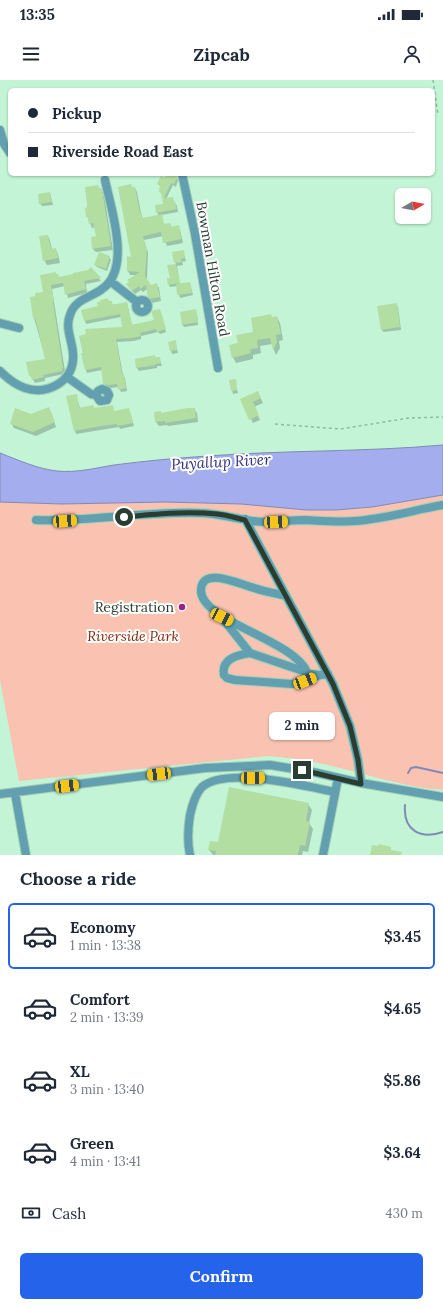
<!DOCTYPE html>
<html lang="en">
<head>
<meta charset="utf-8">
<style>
  body { margin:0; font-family:Lora,serif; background:#f2f2f3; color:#1f2937; height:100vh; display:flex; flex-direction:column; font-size:15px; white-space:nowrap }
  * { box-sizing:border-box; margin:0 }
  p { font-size:13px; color:#747a83 }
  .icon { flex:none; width:22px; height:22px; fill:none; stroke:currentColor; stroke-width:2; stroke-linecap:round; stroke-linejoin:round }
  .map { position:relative; height:775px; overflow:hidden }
  .details { display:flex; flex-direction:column; background:#fff; flex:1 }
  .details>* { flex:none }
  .guide { position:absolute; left:8px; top:8px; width:427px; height:88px; border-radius:6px; box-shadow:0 1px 3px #0004; display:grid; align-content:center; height:88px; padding:0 20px; background:#fff }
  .needle { width:26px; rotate:80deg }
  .fabs { position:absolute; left:395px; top:108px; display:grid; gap:8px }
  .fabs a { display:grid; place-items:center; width:36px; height:36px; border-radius:6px; background:#fff; box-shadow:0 1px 3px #0004; font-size:20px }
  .end { position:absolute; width:18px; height:18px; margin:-9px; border:5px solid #293d31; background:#fff; box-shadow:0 0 0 2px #fff }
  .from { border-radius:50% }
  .bubble { position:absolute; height:28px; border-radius:6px; background:#fff; box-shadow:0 1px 3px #0004; font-size:13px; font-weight:700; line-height:28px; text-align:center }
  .car { position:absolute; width:12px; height:24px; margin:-12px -6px; border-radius:5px; box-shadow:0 0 3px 1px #0007; background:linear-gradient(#f5c518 24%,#345 0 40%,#f5c518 0 76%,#345 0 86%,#f5c518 0) }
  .guide b { display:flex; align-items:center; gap:14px; height:38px; font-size:15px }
  .guide b+b { border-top:1px solid #e0e1e3 }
  .guide i { width:10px; height:10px; background:#1f2937 }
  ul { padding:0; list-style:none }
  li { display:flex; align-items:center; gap:12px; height:66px; margin:0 8px 6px; padding:0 12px; border:2px solid transparent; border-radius:6px }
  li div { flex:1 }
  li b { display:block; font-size:15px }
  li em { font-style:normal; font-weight:700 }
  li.on { border-color:#2563eb }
  li>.icon { width:36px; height:36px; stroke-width:1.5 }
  h2 { padding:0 20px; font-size:18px; line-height:48px }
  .pay { display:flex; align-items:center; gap:10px; height:44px; padding:0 20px; font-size:15px }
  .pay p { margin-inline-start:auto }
  .action { display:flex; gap:8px; margin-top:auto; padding:8px 20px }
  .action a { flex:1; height:46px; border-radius:6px; background:#2563eb; color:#fff; font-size:16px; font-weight:700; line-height:46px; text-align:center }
  .status { display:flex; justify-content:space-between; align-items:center; height:28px; padding:0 20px; background:#fff; direction:ltr }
  .status svg { height:11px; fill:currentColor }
  header { display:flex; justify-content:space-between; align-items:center; height:52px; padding:0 20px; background:#fff; font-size:18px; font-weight:700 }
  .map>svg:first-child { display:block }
</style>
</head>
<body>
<div class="status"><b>13:35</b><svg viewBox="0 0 49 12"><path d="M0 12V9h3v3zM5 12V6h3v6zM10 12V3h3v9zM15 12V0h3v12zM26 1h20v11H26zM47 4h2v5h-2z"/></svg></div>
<header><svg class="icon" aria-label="menu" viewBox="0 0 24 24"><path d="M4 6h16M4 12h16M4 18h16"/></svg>Zipcab<svg class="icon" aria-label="person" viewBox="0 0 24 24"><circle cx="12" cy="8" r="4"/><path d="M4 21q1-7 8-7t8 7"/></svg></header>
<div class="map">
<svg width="443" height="775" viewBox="0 0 443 775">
  <rect width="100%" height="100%" fill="#c2f4d5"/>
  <path fill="#f9c2b1" d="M443 415V710C409 708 377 697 344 689 319 682 294 678 268 676L19 701 0 600V422L62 424 165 422 241 424 307 430H336L372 427Z"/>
  <path fill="#a4aded" stroke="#7f8bb5" d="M443 365V415L372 427 336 430H307L241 424 165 422 62 424 0 422V373C18 380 38 389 57 391 76 393 96 388 114 385 145 381 176 378 208 376 286 370 365 372 443 365Z"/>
  <path fill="#0003" d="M170 94 176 97 178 100 176 107 173 105 166 119 172 118 177 126 178 132 161 135 164 145 170 144 172 148 178 146 180 150 183 163 167 166 163 156 144 160 146 168 148 172 147 200 151 206 157 205 159 208 161 221 152 223 149 219 147 209 143 212 141 210 135 214 127 205 136 195H130L128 191 132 178V108H135L137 112 141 133 143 139 159 136 157 132 164 124 162 115 160 112 161 107 158 104Z
    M99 109H101L103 113 105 121 113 170 96 172 93 169 97 157 95 147 92 148 87 136 88 128Z
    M50 113 53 125 42 126 40 123Z
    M48 156 50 160 52 170H56L58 174 60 183 47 185 44 180Z
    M183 171 186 181 182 182 183 185 177 186 180 205 190 203 193 215 180 218 177 206 170 207 169 205 176 185 173 173Z
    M109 177 111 180 107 191 97 187 95 184Z
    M91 189 101 201 86 204 87 213 68 218 65 206 52 209 65 291 63 292 64 294 45 298V301L35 303 30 295 46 280 34 238 44 213 57 195 59 198 89 191Z
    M111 222 113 225 127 223 132 245 155 241 161 233 166 252 160 254 158 252 141 256V259L134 261 117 262 123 295 125 298 127 311 121 312 119 307 110 308 106 307 104 303 102 290 87 293 86 290 80 257 124 248 121 237 86 244 85 241 99 227Z
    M396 224 398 227 401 250 383 252 382 249Z
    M197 233 198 245 184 247 182 244Z
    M277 237 280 243 283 260 279 261 280 268 276 275 274 270 272 264 260 266 261 273 253 275V279L236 283 233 277 239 264 272 238Z
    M175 261 178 273 172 274 171 271Z
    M159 278 162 286H157V288L139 291 137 288 136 279Z
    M230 301H235L238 313 233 314Z
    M76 315 80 328 93 326 95 329 112 326 114 332H130L134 346 120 349 119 347 76 354 75 351Z
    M260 317 263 323 254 327 260 340 253 343 241 319Z
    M194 329 197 333 198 342 168 346 167 345 159 346 156 342 155 333 161 334Z
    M51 332 56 347 36 356 14 348 11 343Z
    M308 724 312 730 309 743 313 749 308 772 303 771 302 775H213L209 770Z"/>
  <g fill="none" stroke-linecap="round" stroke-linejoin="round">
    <path stroke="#7f8bb5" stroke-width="2" d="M408 693 411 688 416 687 443 693
      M405 725C403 750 420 760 443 752"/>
  </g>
  <path fill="#b2dea2" d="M168 94H172L177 97V98L174 104 171 103 164 118 173 117 174 122H175L177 129 156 133 155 125 163 124 161 113 159 112 160 105 157 104 161 96 164 98Z
    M131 104 132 107H135L140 133 141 132 143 138 162 134 164 144 170 143 171 147 179 145 181 159 163 163 161 152 143 156 145 167H147L145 196 151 205 157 203 160 217 148 219 146 205 140 209 139 206 132 211 126 204 129 202 127 200 140 192 127 191V176L131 177 118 107Z
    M98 105 99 108H101L103 116 111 166 92 169 91 157 96 156 93 143 89 144 88 137H86L85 128 87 127V124L85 107Z
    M50 112 52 122 39 124 38 114Z
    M48 155 51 169 56 168 58 178 43 181 39 156Z
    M184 170 185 178 181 179 182 182 174 183 172 172Z
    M99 172 110 176 106 189 94 185Z
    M176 184 180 203 168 205 167 198H170L167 185Z
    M91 187 101 198 84 201 86 209 65 215 63 203 51 205 54 222H53L63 288H62V291L43 295 44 297 32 300 31 295 29 296 26 282 45 279 37 245 35 238H33L30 217 35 216V213L43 212 40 195 56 192V194H58L59 197 73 194V193L88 190Z
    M190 202 192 213 177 215 176 204Z
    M108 218 109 221H112V225L127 222 132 245 154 240 151 231 160 229 166 249 157 252 156 249 140 253 141 256 132 258 116 259 122 294H124L126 308 118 310 117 304 108 305 103 304 101 287 85 290 82 278 81 273H83L79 256 86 254 85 249 122 247 120 234 84 241 81 230 98 226 97 222H100V220Z
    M397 223 400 247 381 250 377 226Z
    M196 229 198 242 182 245 180 232Z
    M271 234 272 237 277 236 281 254 276 255 277 262 273 270 270 258 257 260 258 268 250 269 251 273 232 278 229 265 238 263 236 255 253 252 251 238Z
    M176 260 177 270 170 271 168 262Z
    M155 275V277H160L161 283 156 284V285L136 288 135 279Z
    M236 299 237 310 231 311 229 300Z
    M258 311 261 318 253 322 259 335 249 340 240 319Z
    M77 314 79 328 93 325 94 328 113 325 114 331 129 328 133 343 117 346V344L101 346 74 351 66 316Z
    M49 327 55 342 33 352 10 344 15 328 31 334Z
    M187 328H195L196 338 165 343V341L155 342 154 332 161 331V333Z
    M229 707 309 723 306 741 310 742 305 766 300 765 298 775H215L216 771 208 770 210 761 218 762Z
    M379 764 391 767V770L402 772 401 775H370L372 765 378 766Z"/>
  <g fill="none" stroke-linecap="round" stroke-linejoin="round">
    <defs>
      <path id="minor" d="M0 50 4 64 10 73
        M182 94 195 154 218 288
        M110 201 137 222
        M136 226a6 6 0 1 1 12 0a6 6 0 1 1-12 0Z
        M0 243 19 248
        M0 291C7 298 16 305 25 308 46 315 71 303 73 280 75 265 64 250 70 235 75 219 90 218 102 209 132 189 111 129 105 100
        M67 297 91 314 96 315 100 321 107 320 109 315 107 311 102 309 98 311 96 315
        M245 439 333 604 350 646 358 680 361 703
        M36 440C91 442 145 431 200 433 222 433 243 442 266 442 279 442 292 440 305 440 327 441 350 443 372 439 396 436 419 429 443 425
        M286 516C274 513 262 511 251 507 239 504 202 486 201 510 200 541 294 560 307 592
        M223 539 250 573
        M320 595 305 601 292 604 235 600 227 598 224 595C221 579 237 575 250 573L312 594 320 595 328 594
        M15 713 26 775
        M0 714 205 688 270 685 313 692 361 703 443 717
        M190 775C187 762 188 748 190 735 192 726 195 714 202 707 227 686 305 706 335 712
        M323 775 338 698"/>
    </defs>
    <use href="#minor" stroke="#a3cfb4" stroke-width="10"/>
    <path stroke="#92baa1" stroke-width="1.5" stroke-dasharray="3 3" stroke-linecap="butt" d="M433 0 438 35
      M275 344 340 349 409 338 443 337"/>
    <use href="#minor" stroke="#619fb1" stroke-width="8"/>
  </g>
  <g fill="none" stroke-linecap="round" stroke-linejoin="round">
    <path stroke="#293d31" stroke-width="5" d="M124 437C155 434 186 431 217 434 227 435 236 438 245 440L333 604 350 646 358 680 361 704 302 690"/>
  </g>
  <circle fill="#972380" stroke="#fff" stroke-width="1.5" cx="182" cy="527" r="4"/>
  <g text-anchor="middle" stroke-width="4" stroke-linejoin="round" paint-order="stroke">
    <g font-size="14" fill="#293d31" stroke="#fff">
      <text transform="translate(213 189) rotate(80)" y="5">Bowman Hilton Road</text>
    </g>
    <g font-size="14" fill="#293d31" stroke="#fff" text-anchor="end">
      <text x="174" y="532">Registration</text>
    </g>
    <g font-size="14" font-style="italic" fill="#7e2a0d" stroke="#fff">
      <text x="133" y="561">Riverside Park</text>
    </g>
    <g font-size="15" font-style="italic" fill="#2f3079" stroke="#fff">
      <text transform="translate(221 382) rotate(-3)" y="5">Puyallup River</text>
    </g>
  </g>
</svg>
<div class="fabs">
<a><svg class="needle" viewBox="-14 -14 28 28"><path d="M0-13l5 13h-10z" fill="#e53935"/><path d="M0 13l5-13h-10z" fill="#747a83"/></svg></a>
</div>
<i class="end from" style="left:124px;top:437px"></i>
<i class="end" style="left:302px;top:690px"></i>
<div class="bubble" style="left:269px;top:632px;width:66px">2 min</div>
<i class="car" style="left:65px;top:441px;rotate:86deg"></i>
<i class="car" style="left:276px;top:442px;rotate:87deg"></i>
<i class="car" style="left:222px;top:537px;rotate:116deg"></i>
<i class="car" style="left:305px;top:601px;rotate:69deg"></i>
<i class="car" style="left:159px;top:694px;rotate:263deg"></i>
<i class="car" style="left:253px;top:698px;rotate:90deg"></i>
<i class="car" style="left:67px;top:706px;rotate:83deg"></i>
<div class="guide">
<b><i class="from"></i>Pickup</b>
<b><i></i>Riverside Road East</b>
</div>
</div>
<section class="details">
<h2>Choose a ride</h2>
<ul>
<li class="on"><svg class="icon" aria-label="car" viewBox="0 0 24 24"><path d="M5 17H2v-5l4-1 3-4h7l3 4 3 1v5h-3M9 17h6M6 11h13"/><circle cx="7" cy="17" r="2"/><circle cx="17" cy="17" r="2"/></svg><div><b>Economy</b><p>1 min · 13:38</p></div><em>$3.45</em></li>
<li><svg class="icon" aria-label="car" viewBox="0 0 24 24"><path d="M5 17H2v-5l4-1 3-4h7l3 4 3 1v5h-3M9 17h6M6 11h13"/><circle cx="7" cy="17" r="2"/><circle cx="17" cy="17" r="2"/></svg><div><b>Comfort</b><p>2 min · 13:39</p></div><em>$4.65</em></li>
<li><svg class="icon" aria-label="car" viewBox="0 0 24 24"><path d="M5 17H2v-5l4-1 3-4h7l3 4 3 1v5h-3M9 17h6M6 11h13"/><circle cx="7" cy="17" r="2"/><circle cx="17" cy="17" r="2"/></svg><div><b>XL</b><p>3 min · 13:40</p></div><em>$5.86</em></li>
<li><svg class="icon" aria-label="car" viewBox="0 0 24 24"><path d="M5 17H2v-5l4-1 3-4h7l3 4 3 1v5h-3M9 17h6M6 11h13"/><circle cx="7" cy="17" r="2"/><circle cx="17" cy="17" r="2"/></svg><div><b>Green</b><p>4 min · 13:41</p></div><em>$3.64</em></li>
</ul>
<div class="pay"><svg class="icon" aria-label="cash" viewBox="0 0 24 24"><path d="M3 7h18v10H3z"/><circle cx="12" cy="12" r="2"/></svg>Cash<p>430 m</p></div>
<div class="action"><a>Confirm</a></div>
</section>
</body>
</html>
